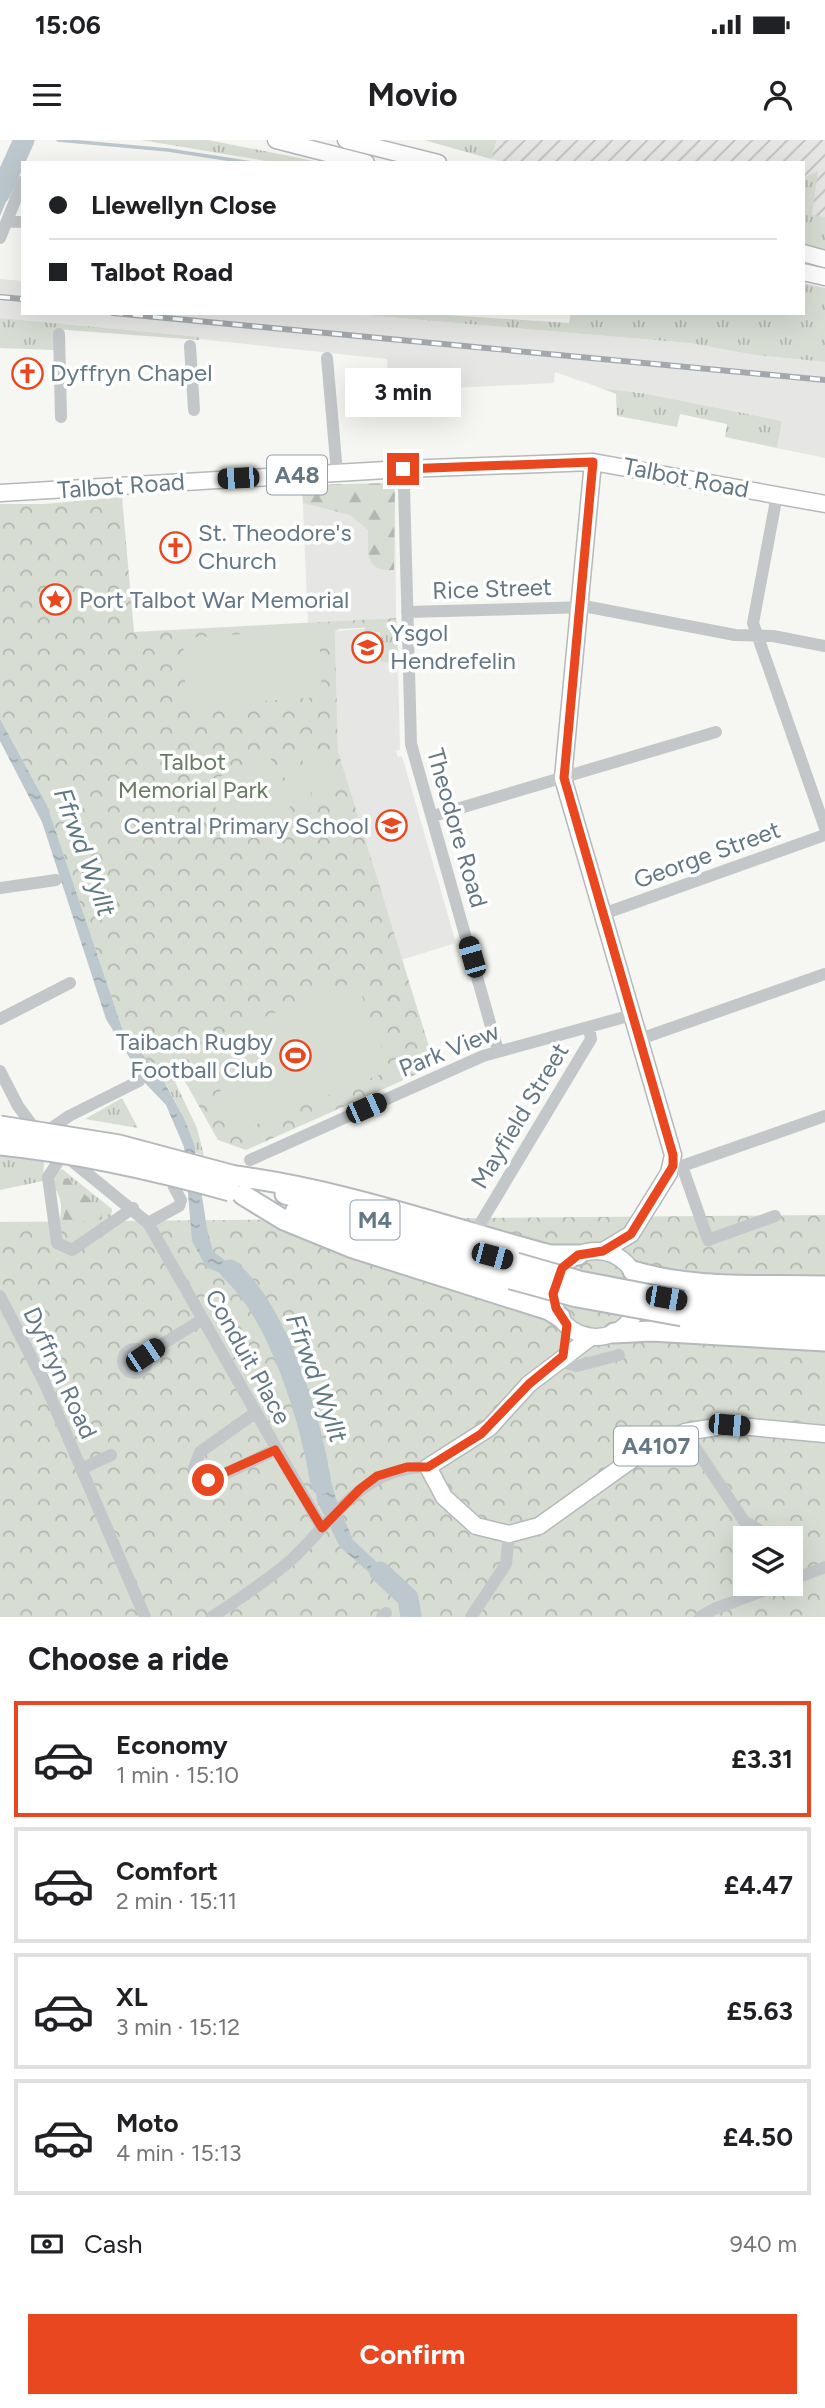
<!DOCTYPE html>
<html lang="en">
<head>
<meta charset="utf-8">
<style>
  body { margin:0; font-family:Figtree,sans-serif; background:#f6f6f6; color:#202124; height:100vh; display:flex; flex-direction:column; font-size:26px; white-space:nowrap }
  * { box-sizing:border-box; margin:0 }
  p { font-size:23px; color:#757577 }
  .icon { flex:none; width:38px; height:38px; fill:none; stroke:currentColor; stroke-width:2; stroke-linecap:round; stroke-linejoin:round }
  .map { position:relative; height:1477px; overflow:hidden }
  .side { display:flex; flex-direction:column; background:#fff; flex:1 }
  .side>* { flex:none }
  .hud { position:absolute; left:21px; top:21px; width:784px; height:154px; border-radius:0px; box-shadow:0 7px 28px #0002; display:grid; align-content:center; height:154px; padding:0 28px; background:#fff }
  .tools { position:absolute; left:733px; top:1386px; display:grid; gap:14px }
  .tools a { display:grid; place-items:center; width:70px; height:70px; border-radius:0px; background:#fff; box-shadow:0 7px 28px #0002; font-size:35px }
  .end { position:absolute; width:32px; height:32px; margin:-16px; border:9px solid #e84720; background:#fff; box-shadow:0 0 0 4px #fff }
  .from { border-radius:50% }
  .bubble { position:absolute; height:49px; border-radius:0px; background:#fff; box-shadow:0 7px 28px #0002; font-size:23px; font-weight:700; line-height:49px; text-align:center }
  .car { position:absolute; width:21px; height:42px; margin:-21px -10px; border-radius:9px; box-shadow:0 0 5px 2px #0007; background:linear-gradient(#222 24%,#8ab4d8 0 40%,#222 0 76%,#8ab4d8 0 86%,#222 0) }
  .hud b { display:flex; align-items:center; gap:24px; height:66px; font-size:26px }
  .hud b+b { border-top:2px solid #e0e0e0 }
  .hud i { width:18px; height:18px; background:#202124 }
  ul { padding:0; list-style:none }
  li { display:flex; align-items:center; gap:21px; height:116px; margin:0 14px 10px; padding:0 14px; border:4px solid #e0e0e0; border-radius:0px }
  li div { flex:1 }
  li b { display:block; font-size:26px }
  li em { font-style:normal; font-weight:700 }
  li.active { border-color:#e84720 }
  li>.icon { width:63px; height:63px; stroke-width:1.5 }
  h2 { padding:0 28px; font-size:32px; line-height:84px }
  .pay { display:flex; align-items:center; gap:18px; height:77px; padding:0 28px; font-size:26px }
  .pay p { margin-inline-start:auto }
  .cta { display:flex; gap:14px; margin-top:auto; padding:14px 28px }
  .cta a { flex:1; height:80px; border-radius:0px; background:#e84720; color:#fff; font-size:28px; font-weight:700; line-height:80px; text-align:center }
  .status { display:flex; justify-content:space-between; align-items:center; height:49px; padding:0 35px; background:#fff; direction:ltr }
  .status svg { height:19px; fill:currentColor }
  header { display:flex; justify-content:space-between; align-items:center; height:91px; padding:0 28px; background:#fff; font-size:32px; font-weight:700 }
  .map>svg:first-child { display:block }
</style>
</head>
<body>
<div class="status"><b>15:06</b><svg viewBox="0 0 49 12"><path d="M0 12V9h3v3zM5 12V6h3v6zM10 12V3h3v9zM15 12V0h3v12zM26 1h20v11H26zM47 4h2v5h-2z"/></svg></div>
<header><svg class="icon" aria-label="menu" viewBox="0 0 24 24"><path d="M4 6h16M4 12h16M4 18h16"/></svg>Movio<svg class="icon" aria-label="person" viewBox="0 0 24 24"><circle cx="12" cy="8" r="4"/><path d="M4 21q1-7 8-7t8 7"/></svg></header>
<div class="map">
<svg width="825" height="1477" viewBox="0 0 825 1477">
  <defs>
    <pattern id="industrial-furrows" width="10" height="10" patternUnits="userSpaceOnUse" patternTransform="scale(1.75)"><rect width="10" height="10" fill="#e6e7e5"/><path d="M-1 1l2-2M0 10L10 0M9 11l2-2" fill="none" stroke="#bec0bf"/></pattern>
    <pattern id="grass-tufts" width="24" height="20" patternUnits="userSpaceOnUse" patternTransform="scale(1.75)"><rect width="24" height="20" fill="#d7ddd3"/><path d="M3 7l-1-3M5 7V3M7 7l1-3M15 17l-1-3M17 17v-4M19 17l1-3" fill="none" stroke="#b2b8b1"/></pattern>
    <pattern id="forest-firs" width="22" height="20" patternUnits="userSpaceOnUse" patternTransform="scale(1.75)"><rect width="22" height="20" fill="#d7ddd3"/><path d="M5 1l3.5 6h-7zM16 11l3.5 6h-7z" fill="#b2b8b1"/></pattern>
    <pattern id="park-crowns" width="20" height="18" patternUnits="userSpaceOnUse" patternTransform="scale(1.75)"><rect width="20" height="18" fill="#d7ddd3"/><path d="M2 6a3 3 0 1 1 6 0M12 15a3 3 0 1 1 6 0" fill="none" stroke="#b2b8b1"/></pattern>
    <pattern id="water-ripples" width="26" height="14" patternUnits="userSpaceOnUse" patternTransform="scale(1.75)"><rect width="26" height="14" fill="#bcc8cd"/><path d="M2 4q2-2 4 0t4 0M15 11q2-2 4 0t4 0" fill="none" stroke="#9ca7ac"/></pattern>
  </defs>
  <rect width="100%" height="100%" fill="#f6f6f2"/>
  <path fill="#e6e7e5" d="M0 139 23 141V173H340L689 203 755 215 825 222V318L777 308 782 281 648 254 601 248 555 232 554 243 389 251 387 219 0 178Z
    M395 343 396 478 308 483 302 345Z
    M397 486 400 610 396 611 398 617 402 616 456 803 401 820 338 611 335 491Z"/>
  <path fill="url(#industrial-furrows)" d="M497 0H825V113L803 106V23H505L491 19Z"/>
  <path fill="url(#grass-tufts)" d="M141 0H208L319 22 278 23Z
    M424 0H497L491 19Z
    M818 31 812 75 825 77V113L803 106V38Z
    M803 143 825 148V222L755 215 689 203 340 173H416L569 183 571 173H803Z
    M0 178 199 197V200L55 189 54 210 0 208Z
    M601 248 648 254 782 281 777 308 725 297 727 284 680 274 677 287 617 276 616 254Z
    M397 486 398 522H381L380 492H365V487Z
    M175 942 197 988 204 1016 195 1012 184 978 167 946Z
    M122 958 138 988 85 979Z
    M0 1015 44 1021 43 1041 0 1050Z
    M62 1029 112 1069 111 1078 73 1103 57 1088C63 1074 63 1059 54 1047L55 1034Z"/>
  <path fill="url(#forest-firs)" d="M395 343 394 430C364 432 368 413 368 390L350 375 303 363 302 345Z
    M68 1038 101 1070 102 1079 80 1094 61 1085C66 1071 68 1060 62 1047L64 1039Z"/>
  <path fill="url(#park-crowns)" fill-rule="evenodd" d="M122 357 134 492 396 478 397 486 339 489 335 491 338 611 435 926 246 1010 218 1000 183 938 167 946 123 891 47 665 0 579V364H43Z
    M825 1075V1477H0V1082ZM746 1398H791V1444H746Z"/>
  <path fill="#d7ddd3" d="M319 489 322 557 186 566 183 498Z
    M319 609 334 648 317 655 301 617Z
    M270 617 292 672 227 697 206 642Z
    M296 618 312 656 295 663 279 625Z
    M356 841 391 930 237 992 201 902Z"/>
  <path fill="url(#water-ripples)" d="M6 18 22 24 0 76V32Z
    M0 579 47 665 123 891 162 938 184 978 194 1004 207 1089 213 1111 245 1136 252 1147 242 1152 233 1139 206 1127 192 1101 184 1007 166 965 145 943 106 879 42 682 0 601Z
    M324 1316 336 1359 353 1400 403 1446 395 1455 340 1407 317 1361 313 1318Z"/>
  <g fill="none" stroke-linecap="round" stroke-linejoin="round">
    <path stroke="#bcc8cd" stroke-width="3.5" d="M58 0 168 10 252 23"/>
    <path stroke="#bcc8cd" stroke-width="21" d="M0 53 24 0
      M230 1130C279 1174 311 1280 321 1344
      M380 1432 408 1458 411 1477"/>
    <defs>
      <path id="major" d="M276 0 366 23
        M346 0 438 23
        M803 113 825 119
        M803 132 825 137
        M593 322 563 638 673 1015 669 1033 631 1094 603 1111
        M0 353 403 329 593 322 825 364
        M553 1154a43 43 0 1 1 86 0a43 43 0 1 1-86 0Z
        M591 1197 529 1244 489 1288 428 1327 444 1357 476 1386 509 1394 539 1386 641 1313 685 1292 729 1285 825 1294"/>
      <path id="highway" d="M235 1036C343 1050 445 1087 550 1115H578
        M285 1054 516 1123
        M243 1055 284 1080 353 1108 549 1170 560 1177
        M295 1072 511 1139
        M633 1131C696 1150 760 1144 825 1146
        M683 1161 825 1165
        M682 1176 825 1182
        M614 1193 651 1191 825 1201"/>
    </defs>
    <use href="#major" stroke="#b4b9bc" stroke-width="19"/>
    <use href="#highway" stroke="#b6b9bc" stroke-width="23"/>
    <path stroke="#c3c7ca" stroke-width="12" d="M7 81 23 82
      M0 98 23 41
      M59 194 61 277
      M190 206 194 270
      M327 218 337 333
      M404 347 411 604 498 911
      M777 355 753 483 825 688
      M407 472 589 467 735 495 773 496 825 506
      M433 676 716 592
      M0 748 56 740
      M603 774 825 695
      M0 879 70 843
      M640 899 825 834
      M0 931 18 966 38 993
      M43 994 69 976 139 941
      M63 1014 48 1037 57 1103 72 1110 133 1068
      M67 1017 148 1083 322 1388
      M250 1020 483 916 632 875
      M673 1026H682L825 976
      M682 1026 708 1100 775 1076
      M148 1083 179 1066 181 1060 174 1047
      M480 1084 591 899 589 887
      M0 1156 45 1244 145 1477
      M123 1221a12 12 0 1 1 24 0a12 12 0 1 1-24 0Z
      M145 1215 203 1179
      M558 1221 577 1226 619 1215
      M255 1273 200 1312 194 1328 208 1340 214 1339 275 1310
      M685 1292 744 1381 764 1393 780 1395
      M81 1329 111 1315
      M791 1440 825 1427
      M212 1477C239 1459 267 1441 291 1420 335 1379 361 1327 428 1327
      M382 1477 386 1473
      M471 1477 506 1424 509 1394
      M700 1477 714 1469 782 1444"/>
    <use href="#major" stroke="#fff" stroke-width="16"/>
    <use href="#highway" stroke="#fff" stroke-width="19"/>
    <defs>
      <path id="rail" d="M0 157 23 159
        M113 173 825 240"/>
    </defs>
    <use href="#rail" stroke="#a1a9ae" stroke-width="6"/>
    <use href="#rail" stroke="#fff" stroke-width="3.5" stroke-dasharray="10" stroke-linecap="butt"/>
    <defs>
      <path id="highway-bridge" d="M0 986 119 1005 235 1036
        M0 1005C79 1013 154 1030 230 1051
        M516 1123 579 1141 683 1161
        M511 1139 577 1157 682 1176"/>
    </defs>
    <use href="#highway-bridge" stroke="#b6b9bc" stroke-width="23" stroke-linecap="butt"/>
    <use href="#highway-bridge" stroke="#fff" stroke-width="19"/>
  </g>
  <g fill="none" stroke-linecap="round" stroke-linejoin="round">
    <path stroke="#e84720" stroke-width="9" d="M208 1340 275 1310 322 1388 360 1349 377 1336 407 1327H428L481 1294 529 1244 563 1216 567 1185 556 1168 553 1154 562 1128 578 1115 603 1111 631 1094 673 1026V1015L564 638 593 322 403 329"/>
  </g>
  <defs>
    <symbol id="church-ring" viewBox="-11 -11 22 22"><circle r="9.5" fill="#fff" stroke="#e84720" stroke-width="1.5"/><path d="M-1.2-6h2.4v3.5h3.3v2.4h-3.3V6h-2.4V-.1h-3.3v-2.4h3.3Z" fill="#e84720"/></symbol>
    <symbol id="sight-ring" viewBox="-11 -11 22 22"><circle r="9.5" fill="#fff" stroke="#e84720" stroke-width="1.5"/><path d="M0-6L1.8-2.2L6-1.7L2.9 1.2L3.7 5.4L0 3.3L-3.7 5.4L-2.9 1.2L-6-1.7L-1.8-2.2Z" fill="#e84720"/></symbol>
    <symbol id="school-ring" viewBox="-11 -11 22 22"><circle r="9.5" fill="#fff" stroke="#e84720" stroke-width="1.5"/><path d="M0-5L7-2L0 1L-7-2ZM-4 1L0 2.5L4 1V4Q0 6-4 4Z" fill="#e84720"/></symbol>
    <symbol id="stadium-ring" viewBox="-11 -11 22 22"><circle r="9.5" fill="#fff" stroke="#e84720" stroke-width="1.5"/><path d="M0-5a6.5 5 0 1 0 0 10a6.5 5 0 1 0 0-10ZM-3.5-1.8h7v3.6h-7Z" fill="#e84720"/></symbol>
  </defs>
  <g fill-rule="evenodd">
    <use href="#church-ring" x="10" y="216" width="35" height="35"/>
    <use href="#church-ring" x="158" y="390" width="35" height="35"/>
    <use href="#sight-ring" x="38" y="442" width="35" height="35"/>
    <use href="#school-ring" x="350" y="490" width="35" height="35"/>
    <use href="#school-ring" x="374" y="668" width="35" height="35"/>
    <use href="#stadium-ring" x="278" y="898" width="35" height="35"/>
  </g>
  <g text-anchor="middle" stroke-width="7" stroke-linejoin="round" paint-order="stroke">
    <g fill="#fff" stroke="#92a0a9" stroke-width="2">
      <rect x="267" y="315.5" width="60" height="39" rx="5"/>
      <rect x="350.5" y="1060.5" width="49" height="39" rx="5"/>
      <rect x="614" y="1286.5" width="84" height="39" rx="5"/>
    </g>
    <g font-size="23" font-weight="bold" fill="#647784">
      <text x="297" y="343">A48</text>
      <text x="375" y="1088">M4</text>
      <text x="656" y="1314">A4107</text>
    </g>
    <g font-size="24" fill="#647784" stroke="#fff" text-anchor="start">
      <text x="50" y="241">Dyffryn Chapel</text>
      <text x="198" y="401">St. Theodore's<tspan x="198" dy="28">Church</tspan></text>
      <text x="79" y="468">Port Talbot War Memorial</text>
      <text x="390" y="501">Ysgol<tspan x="390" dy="28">Hendrefelin</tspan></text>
      <text x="369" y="694" text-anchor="end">Central Primary School</text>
      <text x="273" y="910" text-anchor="end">Taibach Rugby<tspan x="273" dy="28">Football Club</tspan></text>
    </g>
    <g font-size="24" fill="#647784" stroke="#fff">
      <text transform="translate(686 338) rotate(11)" y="8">Talbot Road</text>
      <text transform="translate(121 346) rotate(-4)" y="8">Talbot Road</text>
      <text transform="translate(492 449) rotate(-2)" y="8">Rice Street</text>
      <text transform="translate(457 688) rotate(74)" y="8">Theodore Road</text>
      <text transform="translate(707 715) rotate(-20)" y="8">George Street</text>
      <text transform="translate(449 910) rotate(-22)" y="8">Park View</text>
      <text transform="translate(520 976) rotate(-59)" y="8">Mayfield Street</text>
      <text transform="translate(248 1217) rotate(61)" y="8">Conduit Place</text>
      <text transform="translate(60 1233) rotate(65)" y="8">Dyffryn Road</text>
    </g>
    <g font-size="24" fill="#687b63" stroke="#fff">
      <text x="193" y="630">Talbot<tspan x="193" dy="28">Memorial Park</tspan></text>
    </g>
    <g font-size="26" font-style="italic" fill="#5f7981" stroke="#fff">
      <text transform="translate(85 712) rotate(70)" y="9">Ffrwd Wyllt</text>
      <text transform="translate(317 1238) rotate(70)" y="9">Ffrwd Wyllt</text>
    </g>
  </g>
</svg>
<div class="tools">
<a><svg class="icon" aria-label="layers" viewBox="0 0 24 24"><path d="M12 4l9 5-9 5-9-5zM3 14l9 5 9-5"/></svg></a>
</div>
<i class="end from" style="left:208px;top:1340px"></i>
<i class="end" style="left:403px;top:329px"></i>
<div class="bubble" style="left:345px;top:228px;width:116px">3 min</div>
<i class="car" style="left:238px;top:338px;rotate:267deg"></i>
<i class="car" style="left:472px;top:817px;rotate:344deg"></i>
<i class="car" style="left:366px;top:968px;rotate:66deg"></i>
<i class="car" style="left:492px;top:1116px;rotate:105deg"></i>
<i class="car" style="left:666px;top:1158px;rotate:100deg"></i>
<i class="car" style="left:145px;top:1215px;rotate:56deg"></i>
<i class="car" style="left:729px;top:1285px;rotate:95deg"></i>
<div class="hud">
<b><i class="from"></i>Llewellyn Close</b>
<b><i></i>Talbot Road</b>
</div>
</div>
<section class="side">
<h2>Choose a ride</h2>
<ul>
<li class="active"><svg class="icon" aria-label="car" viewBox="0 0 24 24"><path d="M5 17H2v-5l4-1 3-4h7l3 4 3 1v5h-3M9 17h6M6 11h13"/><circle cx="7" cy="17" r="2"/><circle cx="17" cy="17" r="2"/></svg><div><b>Economy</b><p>1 min · 15:10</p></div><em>£3.31</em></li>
<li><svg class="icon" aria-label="car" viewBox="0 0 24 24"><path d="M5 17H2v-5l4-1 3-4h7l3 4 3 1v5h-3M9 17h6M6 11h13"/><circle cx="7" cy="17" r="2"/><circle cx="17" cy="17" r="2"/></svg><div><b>Comfort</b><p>2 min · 15:11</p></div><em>£4.47</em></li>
<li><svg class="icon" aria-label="car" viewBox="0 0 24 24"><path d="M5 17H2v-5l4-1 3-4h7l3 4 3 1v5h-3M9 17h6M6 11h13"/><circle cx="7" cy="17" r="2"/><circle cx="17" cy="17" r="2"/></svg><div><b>XL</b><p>3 min · 15:12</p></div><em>£5.63</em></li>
<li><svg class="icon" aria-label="car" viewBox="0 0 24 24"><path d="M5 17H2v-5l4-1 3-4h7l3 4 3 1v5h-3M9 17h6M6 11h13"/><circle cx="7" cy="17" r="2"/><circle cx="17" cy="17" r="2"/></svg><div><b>Moto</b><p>4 min · 15:13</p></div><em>£4.50</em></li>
</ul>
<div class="pay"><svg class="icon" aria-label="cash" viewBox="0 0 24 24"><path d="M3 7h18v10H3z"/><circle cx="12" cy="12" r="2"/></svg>Cash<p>940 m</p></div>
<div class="cta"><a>Confirm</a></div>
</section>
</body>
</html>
